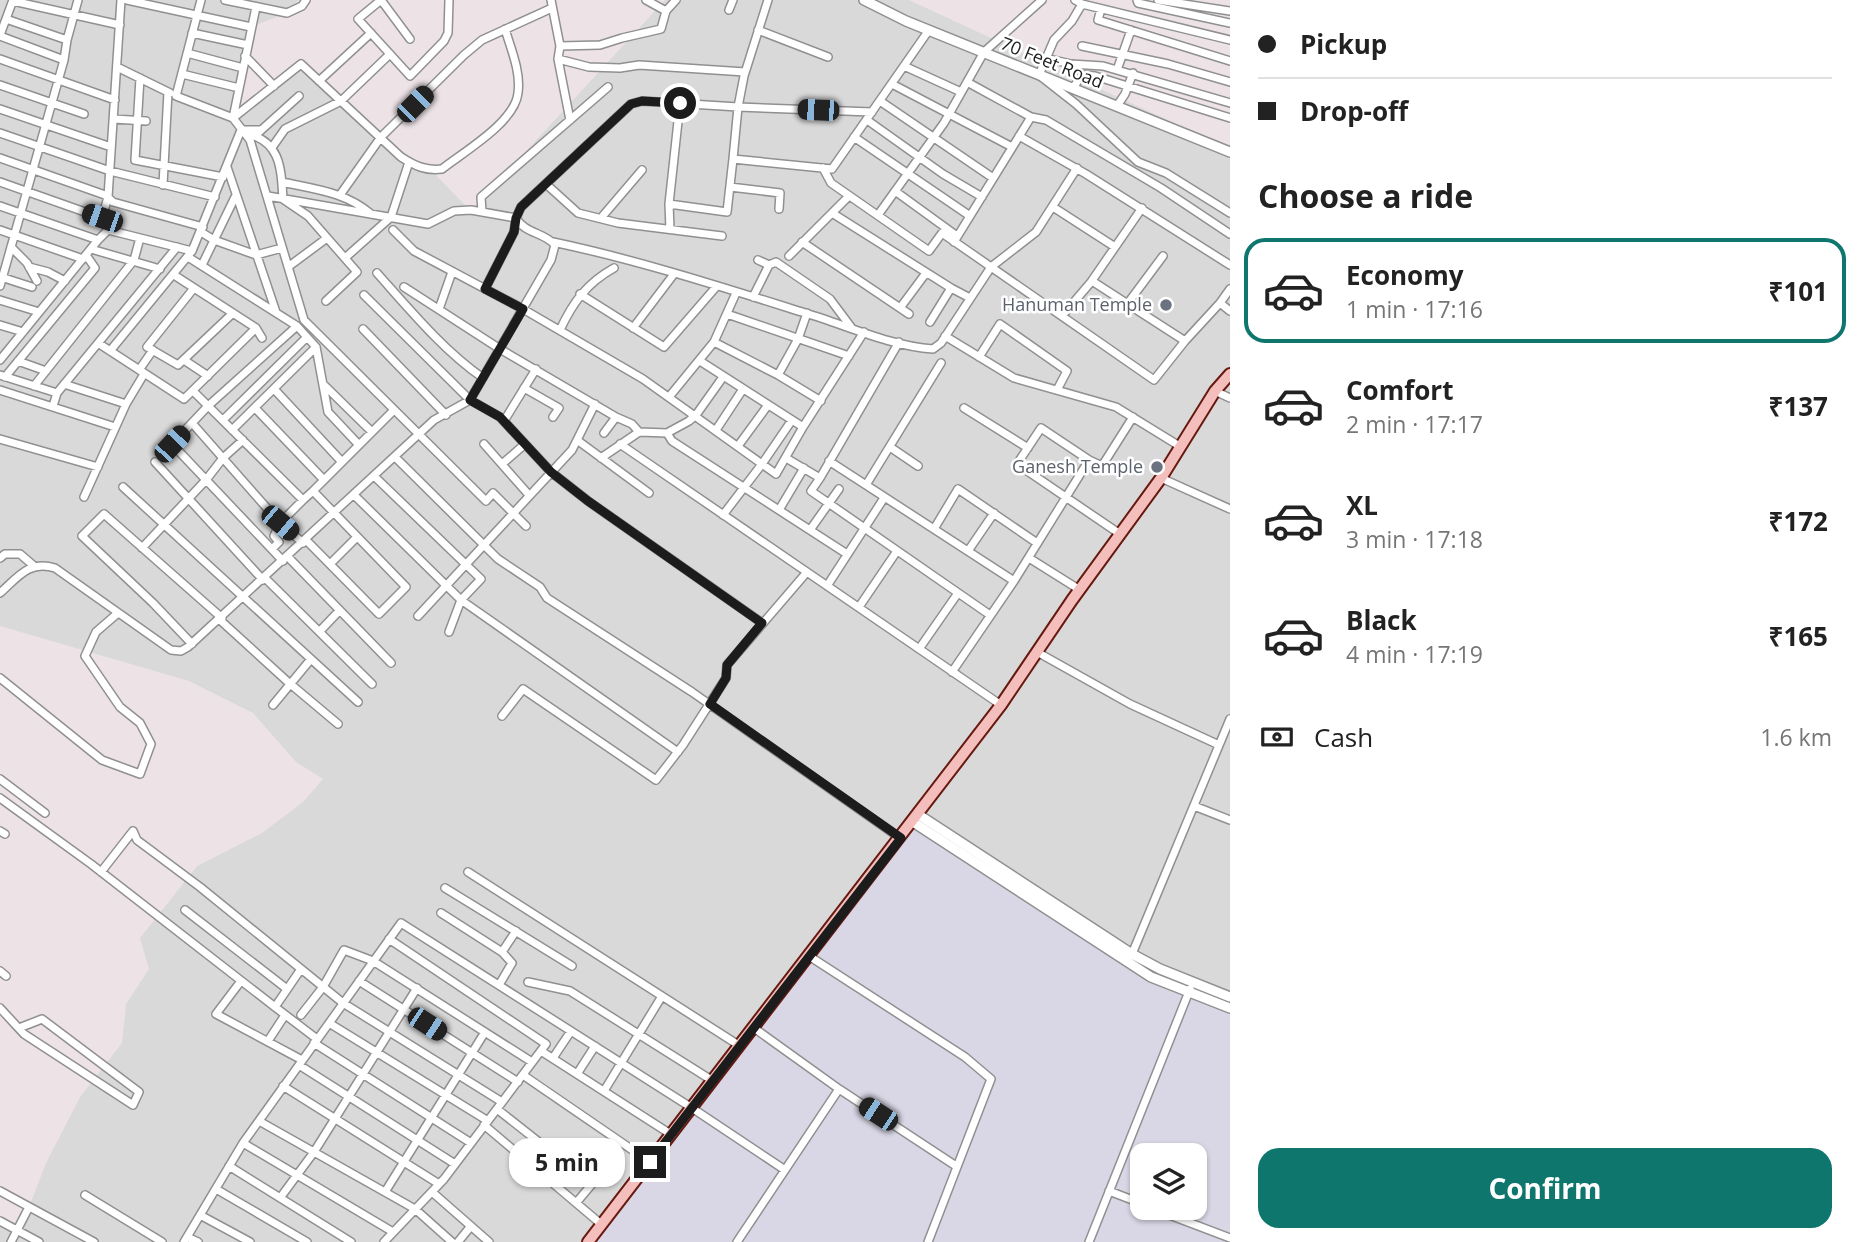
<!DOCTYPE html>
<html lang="en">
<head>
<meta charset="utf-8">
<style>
  body { margin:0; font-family:"Open Sans",sans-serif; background:#f6f6f6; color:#222; height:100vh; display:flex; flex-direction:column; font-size:26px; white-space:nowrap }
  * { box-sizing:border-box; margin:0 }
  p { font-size:23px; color:#767676 }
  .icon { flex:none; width:38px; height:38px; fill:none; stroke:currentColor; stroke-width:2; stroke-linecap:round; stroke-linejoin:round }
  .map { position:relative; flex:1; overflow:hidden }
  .side { display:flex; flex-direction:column; background:#fff; width:630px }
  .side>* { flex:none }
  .guide { display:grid; align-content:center; height:154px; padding:0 28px; background:#fff }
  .controls { position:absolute; left:1130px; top:1143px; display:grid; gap:14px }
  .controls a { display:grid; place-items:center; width:77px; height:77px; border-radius:14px; background:#fff; box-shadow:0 2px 5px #0004; font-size:35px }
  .end { position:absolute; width:32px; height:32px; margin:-16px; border:9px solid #1c1c1c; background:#fff; box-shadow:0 0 0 4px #fff }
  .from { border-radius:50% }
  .bubble { position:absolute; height:49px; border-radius:21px; background:#fff; box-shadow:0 2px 5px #0004; font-size:23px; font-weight:700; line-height:49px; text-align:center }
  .car { position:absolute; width:21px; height:42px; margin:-21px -10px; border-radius:9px; box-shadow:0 0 5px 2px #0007; background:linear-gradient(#222 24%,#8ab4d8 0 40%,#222 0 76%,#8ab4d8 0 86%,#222 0) }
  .guide b { display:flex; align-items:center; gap:24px; height:66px; font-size:26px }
  .guide b+b { border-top:2px solid #e0e0e0 }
  .guide i { width:18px; height:18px; background:#222 }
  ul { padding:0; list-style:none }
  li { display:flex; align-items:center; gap:21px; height:105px; margin:0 14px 10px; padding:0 14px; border:4px solid transparent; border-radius:21px }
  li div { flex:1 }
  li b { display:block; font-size:26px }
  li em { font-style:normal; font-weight:700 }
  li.on { border-color:#0f766e }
  li>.icon { width:63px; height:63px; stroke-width:1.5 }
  h2 { padding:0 28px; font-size:32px; line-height:84px }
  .pay { display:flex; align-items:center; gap:18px; height:77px; padding:0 28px; font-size:26px }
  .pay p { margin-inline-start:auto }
  .primary-button { display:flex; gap:14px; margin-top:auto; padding:14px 28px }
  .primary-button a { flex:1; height:80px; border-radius:21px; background:#0f766e; color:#fff; font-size:28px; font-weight:700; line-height:80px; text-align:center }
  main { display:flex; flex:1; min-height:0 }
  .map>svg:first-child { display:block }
</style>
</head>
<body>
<main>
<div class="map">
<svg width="1230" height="1242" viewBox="0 0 1230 1242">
  <rect width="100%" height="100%" fill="#ede3e6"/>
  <path fill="#dad9da" d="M0 0H299L287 13 251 27 233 117 301 64 381 137 431 170 471 211 665 0H909L1230 149V997L1193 982 916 819 588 1242H0V1226L17 1230 29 1207 46 1163 80 1097 122 1043 126 1004 149 969 140 938 197 866 262 833 303 802 323 779 296 762 253 713 189 681 0 626Z"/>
  <path fill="#d9d6e5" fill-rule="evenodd" d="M916 819 1139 957 1230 998V1242H588ZM1143 1155H1195V1208H1143Z"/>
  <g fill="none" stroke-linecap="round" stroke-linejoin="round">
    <defs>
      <path id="minor" d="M127 0 251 27
        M201 0 176 96 233 118 256 7
        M225 0 287 13 302 6 306 0
        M381 0 358 19 410 76 444 41 448 33 449 0
        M381 0 410 39
        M551 0 560 46 600 45 622 38 661 29 666 11 676 0
        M646 0 666 11
        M768 0 744 76 738 107 733 159 832 169 929 30
        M1075 0 1082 4 1230 40
        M1137 0 1138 3 1230 23
        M1158 0 1230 11
        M13 1 120 25
        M1082 4 1072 21 1054 40 1039 75 1076 104 1138 162 1166 173 1230 213
        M1101 9 1098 20 1230 61
        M729 10 733 0
        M6 19 67 40
        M505 29C511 49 521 72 518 93 515 122 465 151 442 169 426 171 415 166 401 157L301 64 233 118 250 140 304 320 486 501 493 493 526 526
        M758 30 828 57
        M192 33 248 45
        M0 35 13 0
        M0 36 64 60
        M560 46 558 59 589 67 620 68 639 65 745 72
        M1082 46 1168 64 1230 82
        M187 53 243 68
        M245 56 274 86
        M1045 58 1071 64 1103 66 1230 103
        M0 59 115 100
        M558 59 570 120
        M904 66 961 92
        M117 67 170 93
        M1117 70 1131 30
        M182 74 239 88
        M140 78 135 160 223 177
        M319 81 371 33
        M892 84 1012 147
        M0 85 84 114
        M1073 88 1082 75 1095 76 1230 118
        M880 101 993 178
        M680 103 669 204 727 212 733 159
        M1117 106 1125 94 1133 73
        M0 109 111 147
        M1031 117 1046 120 1161 188 1230 234
        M114 119 146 121
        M867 120 943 174 982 197
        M0 133 110 171 215 197
        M245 133C281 141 281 168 283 199L308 216 357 272 326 301
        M258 133 299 96
        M1019 136 1086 174 1230 265
        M854 137 970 216
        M273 146 285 129 341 101 390 54
        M0 158 105 195 113 202 203 227
        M227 167 276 312
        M823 168 831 183 929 251 942 233 1154 380 1185 341 1092 281
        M0 182 102 218
        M282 182C314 189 346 192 371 214
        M546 184 578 213 618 223 722 236
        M163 185 168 92
        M730 187 780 193 779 209
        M895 191 957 236
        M340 195 381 137 464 55 482 40 552 8
        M268 196 428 224 454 211 471 210 516 218 514 232 485 289
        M669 204 670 229
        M0 206 98 240 108 230 192 251
        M1053 207 1115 247
        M482 212 481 197 608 87
        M832 213 951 288 930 322
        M878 215 944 123 984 52 1042 0
        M601 218 642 170
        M0 230 83 259
        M108 230 102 218 108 197 121 0
        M393 230 414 251 523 309 643 379 776 474 803 427 864 332
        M201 232 214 240 256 255 282 248
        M553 242C638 260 722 287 805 313 846 325 890 346 933 349L941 343 991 267 1036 232 1077 168
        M802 242 909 314
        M954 242 1031 117 967 82
        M11 247 27 263 37 281
        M91 249 160 269
        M789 256 849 196
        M188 257 297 326 316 347 328 412 359 445
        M345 258 391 217 409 162
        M202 265 236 195
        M769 265 776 262 830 299 851 327
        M29 267 48 272 65 281
        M288 267 327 238
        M377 273C410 310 443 350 483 378
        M174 275 256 328 262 338
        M1 277 32 287
        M0 286 64 60 67 40 78 0
        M404 287 500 349 616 417 604 433
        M194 288 147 347 178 365 233 313
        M951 288 970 298
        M1230 289 1220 303 1230 311
        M580 294 664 347 716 287
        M364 295 470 400 500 417 551 472 588 501 762 623
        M753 297 769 265 758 260
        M0 300 39 312
        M1128 303 1163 256
        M900 308 926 273
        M439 309 452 272
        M727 314 849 356
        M1062 316 1091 282 1142 208
        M0 325 23 332
        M633 328 674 274
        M363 329 446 415
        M560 330C573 302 587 283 614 268
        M945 336 1014 378 1116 407 1181 447
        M1185 341 1220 303
        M714 342 778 375 798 339 807 313
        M98 343 184 399 256 328
        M110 351 192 251 241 130H260
        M979 357 1000 324 1067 371 1057 390
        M0 360 98 240
        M184 360 208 376
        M18 361 46 371
        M700 361 803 427
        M139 370 153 350
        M0 375 57 393
        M778 375 821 401
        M5 377 95 268 86 255
        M64 384 126 404 84 497
        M323 384 372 432
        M34 386 134 260 140 238
        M524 388 559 408 553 417
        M274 389 342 462
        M0 390 115 427
        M193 391 303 500 313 491 406 587 379 614 306 540
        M1215 391 1230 398
        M669 397 714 342 736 293
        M126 404 144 374
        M53 406 57 393 177 247
        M255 408 324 480
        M964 408 1028 448
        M616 417 632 424 639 432
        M223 420 307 337
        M504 421 536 369
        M192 423 280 523 303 543
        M232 430 316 347
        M716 430 743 389
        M667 433 672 441 847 554
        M0 439 98 467
        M577 440 649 493
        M484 444 529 495
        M620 444 1001 705
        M738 446 768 405
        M890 447 918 466
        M395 457 498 559 540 587 547 598 692 692 900 838
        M601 458 639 432 667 433 689 421 696 415 723 377
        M786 458 820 478 899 342
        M1089 460 1041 428 1017 464 1120 534
        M829 461 1014 581
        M155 462 263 580
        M502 464 525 444
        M374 476 481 579 461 600 449 632
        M820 478 811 491 990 615
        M1161 478 1230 509
        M866 485 941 363
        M123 487 358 702
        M313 491 394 410
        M354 495 461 600 678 752
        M779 510 804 468
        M723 515 762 464 792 420
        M934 529 958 489 1037 543
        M810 530 839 489
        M142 548 206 480 223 458 243 440
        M272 549 279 542 274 536 280 523 303 500
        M968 551 994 513
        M288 557 391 663
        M0 558 5 554H20L34 566
        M1029 558 1080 590
        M283 561 172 444 208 406 297 326
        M330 564 357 537
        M265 578 372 684
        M827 586 884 498
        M0 593C18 577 29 560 55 568L171 650 181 651 188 647 434 420 470 400 551 260 555 245C544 232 525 234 516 218L521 207 631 104 642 101 738 107 872 112
        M859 607 897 551
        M418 616 572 450 595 404
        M220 620 288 682 338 724
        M320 631 339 611
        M192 644 153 603 82 536 104 514 222 618
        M919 649 958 593
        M1037 652 1130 704 1219 745
        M952 672 1014 581 1089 460 1102 466 1133 417
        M0 678 102 760 140 774 151 744 140 723 120 707 85 656 96 632 118 613
        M273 705 311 659
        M502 716 523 689 656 780 683 745 726 678 727 665 807 572
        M0 779 45 813
        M0 798 91 864 275 1007
        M1194 806 1230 820
        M0 831 5 834
        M101 872 133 831 137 840 200 887 343 1003 502 1102
        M468 872 740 1046
        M445 888 572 966
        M185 910 287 989
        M441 913 502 952 512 963 499 985
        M502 952 516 931
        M1132 954 1230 719
        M809 956 965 1057 991 1079 928 1242
        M301 969 275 1007 317 1039
        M0 971 6 976
        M241 981 216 1014 302 1060
        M359 981 518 1082
        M528 982 570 991 713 1081
        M0 1008 24 1034 133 1105 139 1092 42 1019 19 1028
        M301 1015 323 987 344 950 373 961 532 1062
        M329 1023 488 1121
        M268 1041 285 1015
        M314 1043 471 1143
        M541 1051 672 1135
        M553 1058 571 1031
        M299 1065 455 1164
        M577 1074 595 1046
        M523 1075 650 1162
        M283 1086 439 1184
        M839 1089 956 1166
        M604 1091 662 996
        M497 1109 592 1184 576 1203
        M259 1121 415 1209 452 1242
        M484 1125 601 1224
        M243 1143 393 1232
        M229 1166 351 1242
        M216 1189 307 1242
        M0 1191 94 1242
        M1109 1191 1143 1204
        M385 1192 485 1032
        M432 1192 489 1242
        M85 1195 162 1242
        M280 1198 314 1152 417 988
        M1151 1208 1230 1238
        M200 1215 250 1242
        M0 1221 39 1242
        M187 1237 198 1242
        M11 1242 29 1207
        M184 1242 243 1143 401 923 692 1108 785 1170
        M384 1242 444 1179 546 1044 389 939
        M458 1242 471 1226
        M737 1242 839 1089 754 1028
        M1089 1242 1190 989"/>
      <path id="tertiary" d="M864 0 906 21 1230 152
        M919 815 1132 954 1160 969 1230 997
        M913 822 1151 977 1230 1008"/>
      <path id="secondary" d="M588 1242 1001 705 1072 600 1161 478 1215 391 1230 374"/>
    </defs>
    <use href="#minor" stroke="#909090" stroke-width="10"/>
    <use href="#tertiary" stroke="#909090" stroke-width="12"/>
    <use href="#secondary" stroke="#68190f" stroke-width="14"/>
    <use href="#minor" stroke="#fff" stroke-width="7"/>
    <use href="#tertiary" stroke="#fff" stroke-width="9"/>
    <use href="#secondary" stroke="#f3bebb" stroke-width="10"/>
  </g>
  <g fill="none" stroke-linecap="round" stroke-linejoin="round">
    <path stroke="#1c1c1c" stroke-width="9" d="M650 1162 901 838 710 704 726 678 727 665 762 623 588 501 551 472 500 417 470 400 523 309 485 289 514 232 516 218 521 207 631 104 642 101 680 103"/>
  </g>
  <g fill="#6b7280" stroke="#fff" stroke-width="2.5">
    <circle cx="1166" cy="305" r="7"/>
    <circle cx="1157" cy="467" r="7"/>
  </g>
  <g text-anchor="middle" stroke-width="5" stroke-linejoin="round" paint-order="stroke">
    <g font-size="18" fill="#1c1c1c" stroke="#fff">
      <text transform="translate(1052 63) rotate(22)" y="6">70 Feet Road</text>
    </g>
    <g font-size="18" fill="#5b616d" stroke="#fff" text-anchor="end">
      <text x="1152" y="311">Hanuman Temple</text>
      <text x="1143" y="473">Ganesh Temple</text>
    </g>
  </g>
</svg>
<div class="controls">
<a><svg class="icon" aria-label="layers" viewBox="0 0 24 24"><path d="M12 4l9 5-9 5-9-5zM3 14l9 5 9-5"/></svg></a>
</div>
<i class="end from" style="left:680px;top:103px"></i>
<i class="end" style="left:650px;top:1162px"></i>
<div class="bubble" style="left:509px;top:1138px;width:116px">5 min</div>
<i class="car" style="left:415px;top:104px;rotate:45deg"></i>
<i class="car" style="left:818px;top:110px;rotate:272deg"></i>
<i class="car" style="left:102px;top:218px;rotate:289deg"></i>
<i class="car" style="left:172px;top:444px;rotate:43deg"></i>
<i class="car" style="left:280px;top:523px;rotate:130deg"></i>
<i class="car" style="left:427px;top:1024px;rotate:123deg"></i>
<i class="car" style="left:878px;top:1114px;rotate:303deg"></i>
</div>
<section class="side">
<div class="guide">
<b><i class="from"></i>Pickup</b>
<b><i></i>Drop-off</b>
</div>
<h2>Choose a ride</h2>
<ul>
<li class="on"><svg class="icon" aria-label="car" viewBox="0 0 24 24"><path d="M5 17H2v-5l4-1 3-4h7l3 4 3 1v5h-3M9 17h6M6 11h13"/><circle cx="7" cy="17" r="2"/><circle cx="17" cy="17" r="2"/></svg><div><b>Economy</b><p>1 min · 17:16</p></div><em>₹101</em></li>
<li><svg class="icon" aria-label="car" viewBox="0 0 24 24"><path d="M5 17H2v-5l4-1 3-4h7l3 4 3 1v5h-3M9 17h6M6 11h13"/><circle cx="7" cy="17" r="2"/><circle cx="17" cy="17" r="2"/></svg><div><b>Comfort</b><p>2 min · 17:17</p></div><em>₹137</em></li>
<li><svg class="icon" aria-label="car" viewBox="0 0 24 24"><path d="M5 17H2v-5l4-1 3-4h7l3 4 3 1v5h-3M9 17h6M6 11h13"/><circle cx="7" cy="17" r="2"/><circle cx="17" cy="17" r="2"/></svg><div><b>XL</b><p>3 min · 17:18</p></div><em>₹172</em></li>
<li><svg class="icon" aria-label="car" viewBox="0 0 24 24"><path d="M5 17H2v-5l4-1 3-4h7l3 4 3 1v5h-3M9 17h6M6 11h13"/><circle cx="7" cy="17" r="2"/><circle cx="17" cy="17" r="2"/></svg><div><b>Black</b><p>4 min · 17:19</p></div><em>₹165</em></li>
</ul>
<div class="pay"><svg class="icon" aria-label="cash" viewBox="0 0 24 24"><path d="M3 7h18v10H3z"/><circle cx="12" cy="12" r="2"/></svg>Cash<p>1.6 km</p></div>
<div class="primary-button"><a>Confirm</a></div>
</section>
</main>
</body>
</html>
